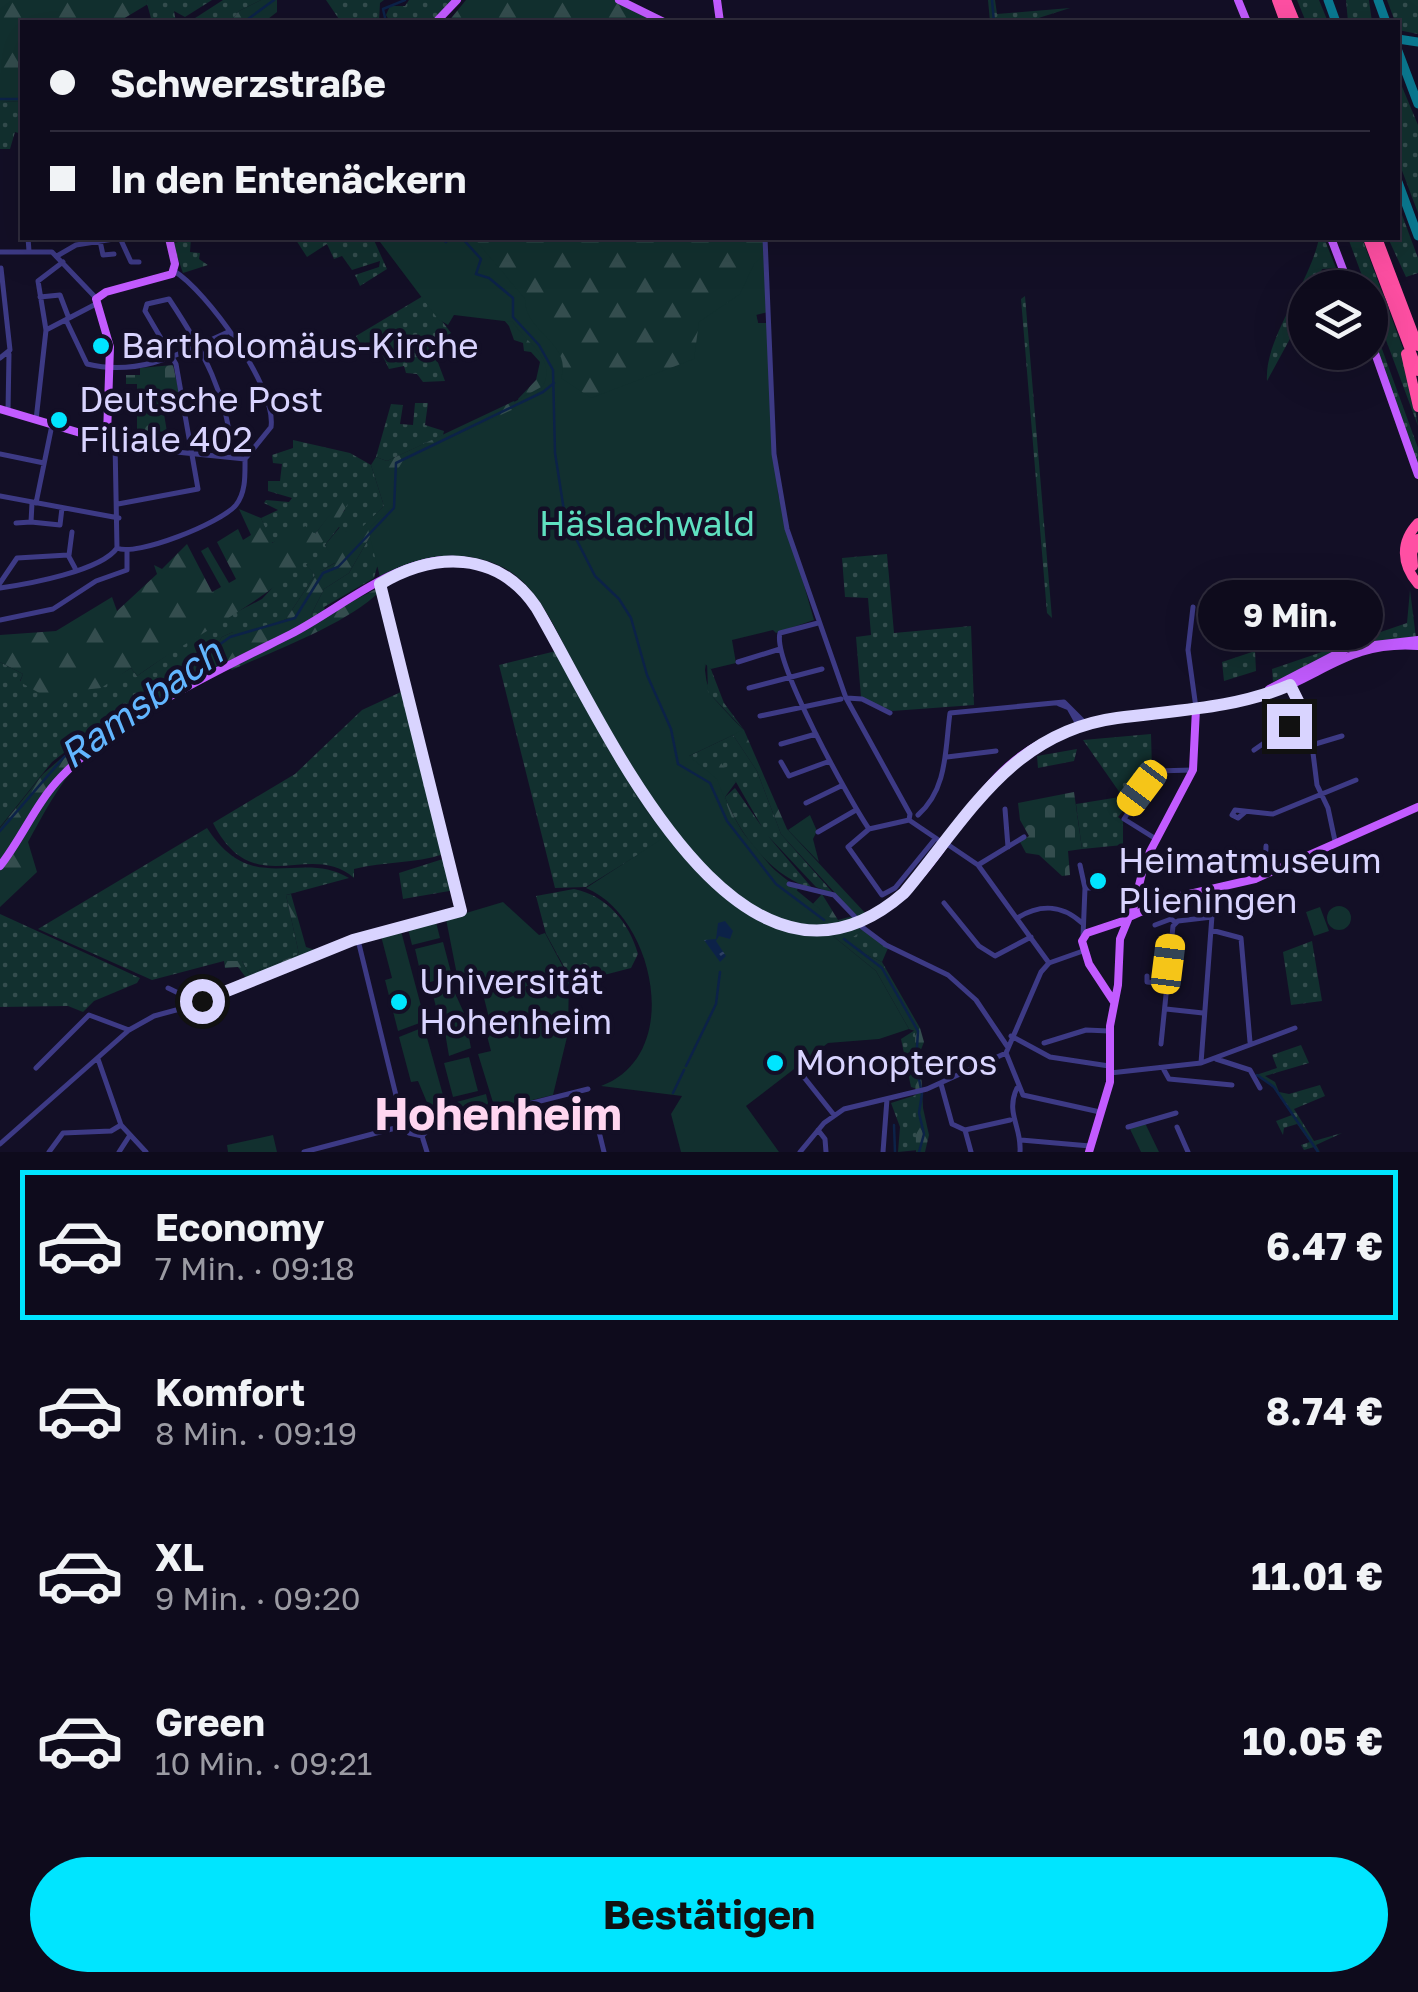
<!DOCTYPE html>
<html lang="de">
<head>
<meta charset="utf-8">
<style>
  body { margin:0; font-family:"Golos Text",sans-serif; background:#171425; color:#f1f3f6; height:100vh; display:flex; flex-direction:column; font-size:38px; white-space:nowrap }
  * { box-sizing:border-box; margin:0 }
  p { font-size:32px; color:#9b9ba3 }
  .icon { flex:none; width:55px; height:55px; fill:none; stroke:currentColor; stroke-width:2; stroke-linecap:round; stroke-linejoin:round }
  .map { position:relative; height:1152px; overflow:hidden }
  .panel { display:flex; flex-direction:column; background:#0e0b1c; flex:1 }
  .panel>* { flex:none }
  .hud { position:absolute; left:20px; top:20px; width:1380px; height:220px; border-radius:0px; box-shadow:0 10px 40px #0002,0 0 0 2px #2e2b3b; display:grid; align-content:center; height:220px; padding:0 30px; background:#0e0b1c }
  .fabs { position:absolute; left:1288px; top:270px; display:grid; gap:20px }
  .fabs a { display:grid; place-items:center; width:100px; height:100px; border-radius:50%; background:#0e0b1c; box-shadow:0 10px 40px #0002,0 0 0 2px #2e2b3b; font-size:50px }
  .end { position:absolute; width:45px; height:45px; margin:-22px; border:12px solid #d9d4ff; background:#111; box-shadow:0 0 0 5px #111 }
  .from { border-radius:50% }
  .bubble { position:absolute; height:70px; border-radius:35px; background:#0e0b1c; box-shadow:0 10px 40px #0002,0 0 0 2px #2e2b3b; font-size:32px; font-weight:700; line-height:70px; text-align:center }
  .car { position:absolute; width:30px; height:60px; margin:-30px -15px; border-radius:12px; box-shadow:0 0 8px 2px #0007; background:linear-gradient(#f5c518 24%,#345 0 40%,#f5c518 0 76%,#345 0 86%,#f5c518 0) }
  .hud b { display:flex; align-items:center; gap:35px; height:95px; font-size:38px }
  .hud b+b { border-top:2px solid #2e2b3b }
  .hud i { width:25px; height:25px; background:#f1f3f6 }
  ul { padding:18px 0 0; list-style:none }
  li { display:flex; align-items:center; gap:30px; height:150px; margin:0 20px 15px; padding:0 10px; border:5px solid transparent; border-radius:0px }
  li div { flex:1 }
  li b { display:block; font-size:38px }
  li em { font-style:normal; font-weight:700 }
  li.selected { border-color:#00e5ff }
  li>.icon { width:90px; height:90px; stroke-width:1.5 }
  .button { display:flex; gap:20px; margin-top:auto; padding:20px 30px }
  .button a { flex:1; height:115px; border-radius:60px; background:#00e5ff; color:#111; font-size:40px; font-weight:700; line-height:115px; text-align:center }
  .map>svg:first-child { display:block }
</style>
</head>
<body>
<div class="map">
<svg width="1418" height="1152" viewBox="0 0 1418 1152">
  <defs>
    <pattern id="grass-dots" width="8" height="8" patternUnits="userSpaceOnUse" patternTransform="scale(2.5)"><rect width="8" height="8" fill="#12302f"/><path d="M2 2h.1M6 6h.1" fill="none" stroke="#344d4e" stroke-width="1.8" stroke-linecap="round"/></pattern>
    <pattern id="forest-firs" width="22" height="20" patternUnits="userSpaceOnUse" patternTransform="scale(2.5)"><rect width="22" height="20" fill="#12302f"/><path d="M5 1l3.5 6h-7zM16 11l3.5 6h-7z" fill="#344d4e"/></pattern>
    <pattern id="cemetery-stones" width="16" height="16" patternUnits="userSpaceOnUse" patternTransform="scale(2.5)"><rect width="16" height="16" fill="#12302f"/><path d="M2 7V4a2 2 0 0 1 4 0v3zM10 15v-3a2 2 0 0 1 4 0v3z" fill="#344d4e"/></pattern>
    <pattern id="water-ripples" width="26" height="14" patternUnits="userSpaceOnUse" patternTransform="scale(2.5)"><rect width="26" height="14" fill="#0c2248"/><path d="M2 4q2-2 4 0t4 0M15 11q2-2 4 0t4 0" fill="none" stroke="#2f4163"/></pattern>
  </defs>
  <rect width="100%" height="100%" fill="#130f26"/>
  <path fill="url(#grass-dots)" d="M146 0H212L185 17 174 11 176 22H152Z
    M223 0H261L239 11 230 22H189Z
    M326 0H384L380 3 379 22H341Z
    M409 0H455L432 22H390L386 15 390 6H405Z
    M988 0H995L997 14 1070 8 1026 22H990Z
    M1297 0H1319L1328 22H1306Z
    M1346 0H1369L1372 22H1348Z
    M1387 0H1418V34L1398 30Z
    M1398 77 1418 125V213L1398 160Z
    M22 101V134L15 132 10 149H0V102Z
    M1398 204 1418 258V273L1406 277 1388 238H1398Z
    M171 238 175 243 191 238 190 252 200 253 199 259 208 265 183 273Z
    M301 238H373L387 269 360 286 355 275 379 267 380 261 352 270 342 256 334 259 327 244 307 257 296 240Z
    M1319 238H1324L1336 268 1322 269 1315 287 1305 288V311L1267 381C1264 338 1310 284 1319 238Z
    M1348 238H1362L1405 354 1418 426Z
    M423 296 451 333 440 340 444 347 434 352 445 381 423 382 417 374 406 373 404 366 389 369 379 348 365 353 356 336Z
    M1025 296 1052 618 1047 613 1021 299Z
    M1370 316 1418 448V465L1370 331Z
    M415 403H428L425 425 444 431 443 435 387 461 376 457 391 404 403 405 400 424 413 425Z
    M293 440 350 453 371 465 384 506 359 531 345 532 339 527 325 545 336 562 321 571 306 564 315 575 286 619 254 632H233L222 637 213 650 110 717 52 762 0 827V662L23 674 20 681C69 690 88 696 131 668L137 676 206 628 262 599 345 510 337 506 315 534 300 533 271 543 261 518 278 510 264 503 266 500 289 502 292 498 268 491V481H280L282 464 273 463 272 455 293 448Z
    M373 531 393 560 377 567 374 578 324 607 326 613 314 619 311 615 324 589 349 573Z
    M887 554 894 633 971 626 974 705 892 711 861 697 856 637 871 635 868 598 845 597 842 558Z
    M1410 590 1416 638 1352 644 1273 682 1272 669 1407 623Z
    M556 651 640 803 667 837 586 887 555 888 499 665Z
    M1255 651 1256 671 1224 681 1222 662Z
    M707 659 724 703 744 730 708 692Z
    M403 691 444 854C414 864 385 861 354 869V878C309 839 254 903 213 823L295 774 362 710Z
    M1151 734 1152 770 1127 803 1083 740Z
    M733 735 757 771 781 834 834 894 816 887 768 836 813 889C772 877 741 837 725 797L735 788 762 827 736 782 723 771 710 775 687 757Z
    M1077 749 1074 761 1038 768 1037 756Z
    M1120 797 1127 806 1118 817 1123 821V845L1082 849 1076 804Z
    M207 828C253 899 300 848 349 878L286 895 299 954 249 974 242 961H224L152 980 38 929Z
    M446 858 455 890 403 899 399 873Z
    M574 889C607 896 629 922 638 954L631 968 573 983 546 934 536 896Z
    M0 914 140 978 137 983 94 1001 83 1012 68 1006 0 1007Z
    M863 930 888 948 882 962 865 954 849 939Z
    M1312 941 1322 1001 1291 1005 1283 952Z
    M915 1030 917 1089 911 1087 901 1039Z
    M1301 1045 1309 1063 1265 1076 1275 1082 1279 1092 1289 1094 1320 1085 1325 1096 1294 1109 1314 1141 1342 1133 1316 1145 1320 1152 1314 1147 1304 1150 1301 1145 1310 1142 1297 1124 1284 1128 1283 1135 1276 1121 1292 1115 1273 1087 1256 1075 1277 1068 1272 1055Z
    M916 1095 918 1150 898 1152 900 1127 891 1103Z"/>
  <path fill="url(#forest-firs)" d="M0 0H146L148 4 118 22H22V101L0 102Z
    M261 0H277V12L264 22H230L239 11Z
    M466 0H615L661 22H448Z
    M435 238H764L768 312 756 313 758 323 704 676 716 704 744 730 787 829 867 915 858 918 781 834 757 771 733 735 688 756 710 775 721 763 736 782 725 797C738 831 766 869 798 887L796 894 810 907 822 894 838 920 853 916 854 920 819 927 732 897 679 835 737 871 518 399 536 380 540 362 531 352 524 351 523 343 514 340 509 326Z
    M514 401 518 408 408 512 373 531 349 573 324 589 311 615 314 619C239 656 158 691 94 747 65 773 46 809 28 842L37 872 0 907V828L43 774 110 716 213 650 222 637 233 632 254 631 286 619 315 575 306 565 311 561 321 571 335 563 325 545 340 527 346 532 353 524 359 530 384 506 371 465 376 457 387 461Z
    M337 496 349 501C308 587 209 623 137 676L131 668 101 688 72 691 62 706 20 682 23 674 0 662V635L56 631 112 597 117 611 157 574 154 565 162 569 187 544 212 592 221 587 201 551 208 547 229 583 236 579 217 542 238 529 243 540 251 535 239 509 261 518 272 543 296 528 300 532 305 526 315 534 336 506Z
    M376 589 379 592C347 624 273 651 232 670L228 666Z
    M573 679 671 833 667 837 640 803 575 692 570 681Z
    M291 894 306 947 318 951 247 979 238 967 225 968 224 961H242L249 974 299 954 286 895Z
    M862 925 863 930 850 939 865 954 882 962 920 1028 924 1042 920 1052 923 1108 929 1135 925 1152H916L915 1031 909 1029 876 971 828 932Z"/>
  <path fill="url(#cemetery-stones)" d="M173 365 179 392 161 396 167 432 137 430V384H126V375H140V368Z
    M1074 792 1082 849 1068 851 1070 875 1062 876 1039 855 1026 853 1020 842 1029 836 1020 820 1018 803Z"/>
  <path fill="#12302f" d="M377 238H474L525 299C524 332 573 343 561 378L591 398 694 359 699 322 740 294 754 264 764 255 768 312 756 315 758 323H768L778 494 814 620 776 633 773 630 732 640 736 663 711 669 704 663 708 692 743 730 689 756 717 779 733 821 778 875 838 924C811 927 780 926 756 911 683 866 616 741 575 666 558 635 541 592 511 572 469 545 421 557 380 577L368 529 394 505 398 469 404 459 516 408 514 402 543 386C557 357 526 344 513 322L454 315 448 325 438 319Z
    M810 815 817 831 813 839 819 862 788 830Z
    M671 833 735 906 795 933 828 932 876 971 909 1029 879 1039 828 1043 746 1106 779 1152H681L671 1114 682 1096 601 1086C685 1055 654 916 586 888Z
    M503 902 539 935 545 933 569 978 568 1033 553 1095 495 1109 478 1054 491 1051 486 1032 492 1030 482 990 476 991 471 972 457 975 446 919Z
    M1327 918a12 12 0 1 1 24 0a12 12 0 1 1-24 0Z
    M1320 907 1329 931 1314 936 1306 912Z
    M432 922H436L440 938 412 945 408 929Z
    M401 931 425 1021 398 1031 385 980 392 978 381 936Z
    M443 942 452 976 423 984 415 949Z
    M450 982 464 1013 439 1019 431 987Z
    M465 1016 471 1048 449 1056 443 1021Z
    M424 1027 450 1120 436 1124 418 1081 411 1082 399 1037Z
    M469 1057 478 1091 453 1097 444 1063Z
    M486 1094 490 1111 457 1119 453 1103Z
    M1145 1123 1159 1152H1141L1129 1127Z
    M273 1135 277 1152H228L227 1145Z"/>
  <path fill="url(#water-ripples)" d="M725 921 733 931 730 939 719 936 716 941 726 956 720 962 704 940 716 939 718 923Z"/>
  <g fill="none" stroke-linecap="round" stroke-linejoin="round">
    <path stroke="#0c2248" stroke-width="2.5" d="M992 0 994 22
      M244 22 274 0
      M386 22 383 9 405 0
      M0 99H22
      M441 238 446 242 449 238
      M462 238 481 259 476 274 489 278 513 298V317L539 345 553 370 555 453 565 517 595 576 619 599 631 618 647 675 671 729 678 764 710 783 727 821 776 884 824 920
      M0 831 64 757 230 637 295 618 323 573 338 567 394 508 396 463 543 392 554 383
      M844 939 882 968 918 1031 916 1064 922 1094 919 1113 924 1134 919 1152
      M686 1066 716 1004 720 972
      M1257 1075 1274 1087 1318 1152
      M673 1093 684 1070
      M894 1125 895 1152"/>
    <path stroke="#0a7a92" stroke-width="9" d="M1328 0 1336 22
      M1378 0 1386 22
      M1398 39 1418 42
      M1398 51 1418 104
      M1398 182 1418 236"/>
    <path stroke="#3d3a85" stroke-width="5" d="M28 238 29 251
      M765 238 774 454 787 529 846 698 910 814 909 820 940 841
      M100 241 103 255 114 254
      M0 252H52L96 298
      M57 256 76 245 120 238 131 262H139
      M40 297 60 295 68 316
      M66 320 87 364C140 377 182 353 228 332
      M46 330 96 304
      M0 358 10 350 1 268
      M8 411 9 354
      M36 420 46 330 38 281 63 262
      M108 434 137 448 245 459 271 427C277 388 206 290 174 271
      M115 442 117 548
      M0 454 44 463
      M0 496 119 518
      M32 503 31 522 60 525 62 508
      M36 503 52 425
      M118 504 198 489 176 364 145 311 147 304 169 299C203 350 228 396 233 458
      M16 523 31 522
      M117 548C136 557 221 523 236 505 246 492 245 475 245 459
      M69 555 72 532
      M0 583 17 558 68 555 75 568
      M0 588C28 584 101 571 117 548
      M1193 607 1188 650 1196 708
      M0 620 53 609 96 581 127 570V552
      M818 623 780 633C772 661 850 801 869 829
      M738 662 780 649
      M1290 686 1310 729 1317 785 1328 808 1335 841
      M749 688 822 669
      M847 698 862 699 890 713
      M1059 704 1069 708 1079 726
      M760 716 841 699
      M781 744 816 734
      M1312 745 1342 736
      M1254 750 1305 715
      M947 757 996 751
      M781 762 789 776 830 761
      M806 803 843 785
      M1005 809 1008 847
      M1245 812 1238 818 1232 815 1235 810 1273 814 1356 780
      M918 815C948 789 945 748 950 713L1064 702 1086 724
      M909 820 869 829 848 847 882 895 895 888 935 839
      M818 832 856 810
      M1156 839 1124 819 1155 771 1193 770
      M947 844 978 865 1049 963
      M978 865 1024 837
      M1080 865 1085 888
      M1265 873 1266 846
      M789 884 834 895 856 918
      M944 903 979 946 995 956 1031 937
      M1017 918C1040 904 1061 904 1082 923
      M1155 925 1171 919 1175 922
      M862 927 886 945 948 975 976 1000 1007 1046
      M1211 930 1241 938 1250 1042
      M1083 937 1085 888H1093
      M358 940 402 1120 409 1133 422 1136
      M1083 951 1049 963 1041 972 1006 1053 1023 1095 1100 1112
      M1147 976V982L1166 984
      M168 988 197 1002
      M1166 1009 1203 1013
      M1011 1036 1050 1057 1109 1066
      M1044 1043 1086 1030 1109 1031
      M1161 1044 1173 926 1178 921 1212 917
      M98 1059 121 1125 146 1152
      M1216 1059 1250 1070 1260 1088
      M1201 1063 1214 889
      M809 1066 799 1071 834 1115
      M36 1068 89 1015 129 1030
      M1164 1070 1169 1079 1232 1085
      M1110 1073 1201 1063 1295 1028
      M941 1084 952 1124 965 1130 971 1152
      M1017 1088C1005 1113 1022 1127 1020 1152
      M593 1107 604 1152
      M1128 1127 1176 1113
      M1177 1127 1188 1152
      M818 1130 825 1139 826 1152
      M965 1130 1010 1120
      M422 1136 429 1129 588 1089
      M422 1136 427 1152
      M1021 1140 1090 1146
      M0 1144 129 1030 154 1016 191 1006 353 940 461 911 380 584
      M49 1152 63 1133 111 1131 121 1125
      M119 1152 130 1135
      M304 1152 403 1126
      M800 1152 824 1123 844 1109 927 1089 1006 1053
      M883 1152 887 1099"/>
    <path stroke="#c25bff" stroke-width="8" d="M619 0 664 22
      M717 0 720 22
      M1238 0 1247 22
      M436 22 457 0
      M1331 238 1350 288
      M1370 339 1418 475
      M0 409 94 437 107 435 110 347 96 299 106 292 172 274 175 264 169 238
      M1269 689 1348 648 1418 640
      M0 866C22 838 36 803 61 777 119 716 217 671 291 634 338 610 390 563 445 560 475 558 505 571 526 593 546 615 558 645 572 671 622 759 713 947 834 929 926 915 953 804 1022 755 1094 703 1185 721 1266 695 1324 675 1350 641 1418 646
      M1132 914 1145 861 1193 770 1196 709
      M1114 1002 1089 964 1082 941 1087 933 1126 920
      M1089 1152 1110 1082V1026L1118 985 1120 939 1129 917 1172 898 1255 879 1418 807"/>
    <path stroke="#ff4fa3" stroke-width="10" d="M1277 0 1285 22
      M1286 0 1295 22
      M1368 238 1418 371
      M1377 238 1418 346
      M1406 354 1418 407
      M1418 523C1400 542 1401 564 1418 584
      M1413 566 1412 553 1418 539"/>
    <path stroke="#3d3a85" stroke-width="5" d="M940 841 947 844"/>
  </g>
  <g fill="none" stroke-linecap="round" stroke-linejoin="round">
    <path stroke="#d9d4ff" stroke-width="12" d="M202 1001 353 940 461 911 380 584C434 552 497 550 536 607 602 718 736 1039 904 893 967 818 1011 732 1117 718 1176 710 1234 709 1290 685L1305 715 1289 726"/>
  </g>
  <g fill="#00e5ff" stroke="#130f26" stroke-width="4">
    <circle cx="101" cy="346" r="10"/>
    <circle cx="59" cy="420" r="10"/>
    <circle cx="1098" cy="881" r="10"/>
    <circle cx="399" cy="1002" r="10"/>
    <circle cx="775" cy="1063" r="10"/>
  </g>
  <g text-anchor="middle" stroke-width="9" stroke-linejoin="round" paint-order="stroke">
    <g font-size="35" fill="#d9d4ff" stroke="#130f26" text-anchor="start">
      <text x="121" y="358">Bartholomäus-Kirche</text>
      <text x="79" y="412">Deutsche Post<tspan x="79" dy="40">Filiale 402</tspan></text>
      <text x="1118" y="873">Heimatmuseum<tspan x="1118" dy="40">Plieningen</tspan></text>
      <text x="419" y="994">Universität<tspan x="419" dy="40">Hohenheim</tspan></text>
      <text x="795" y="1075">Monopteros</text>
    </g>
    <g font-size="35" fill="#5fe0c0" stroke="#130f26">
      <text x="647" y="536">Häslachwald</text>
    </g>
    <g font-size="38" font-style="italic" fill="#62b6ff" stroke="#130f26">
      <text transform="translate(141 704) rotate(-36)" y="13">Ramsbach</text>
    </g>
    <g font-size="45" font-weight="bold" fill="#ffd6f0" stroke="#130f26">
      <text x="498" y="1130">Hohenheim</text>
    </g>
  </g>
</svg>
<div class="fabs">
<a><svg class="icon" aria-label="layers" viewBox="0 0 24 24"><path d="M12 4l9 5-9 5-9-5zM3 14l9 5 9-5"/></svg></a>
</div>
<i class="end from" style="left:202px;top:1001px"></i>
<i class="end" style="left:1289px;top:726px"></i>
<div class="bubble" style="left:1198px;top:580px;width:185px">9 Min.</div>
<i class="car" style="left:1142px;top:788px;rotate:217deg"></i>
<i class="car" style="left:1168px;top:964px;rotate:7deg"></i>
<div class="hud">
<b><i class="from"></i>Schwerzstraße</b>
<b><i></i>In den Entenäckern</b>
</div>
</div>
<section class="panel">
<ul>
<li class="selected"><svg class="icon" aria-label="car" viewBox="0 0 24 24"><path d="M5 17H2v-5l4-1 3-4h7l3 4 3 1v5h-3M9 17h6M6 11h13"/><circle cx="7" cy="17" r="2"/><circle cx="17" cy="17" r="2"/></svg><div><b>Economy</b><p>7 Min. · 09:18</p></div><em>6.47 €</em></li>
<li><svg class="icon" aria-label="car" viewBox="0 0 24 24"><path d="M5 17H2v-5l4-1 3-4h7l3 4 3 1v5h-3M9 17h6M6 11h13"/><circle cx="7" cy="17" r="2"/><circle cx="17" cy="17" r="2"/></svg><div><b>Komfort</b><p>8 Min. · 09:19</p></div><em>8.74 €</em></li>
<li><svg class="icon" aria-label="car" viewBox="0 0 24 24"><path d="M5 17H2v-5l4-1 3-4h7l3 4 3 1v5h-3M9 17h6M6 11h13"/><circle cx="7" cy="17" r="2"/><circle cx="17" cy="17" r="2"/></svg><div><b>XL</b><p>9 Min. · 09:20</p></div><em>11.01 €</em></li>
<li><svg class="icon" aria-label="car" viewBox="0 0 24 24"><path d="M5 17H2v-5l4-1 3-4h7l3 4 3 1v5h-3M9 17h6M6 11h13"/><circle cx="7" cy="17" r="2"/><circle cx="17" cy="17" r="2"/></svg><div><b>Green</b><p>10 Min. · 09:21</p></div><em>10.05 €</em></li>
</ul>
<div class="button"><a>Bestätigen</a></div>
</section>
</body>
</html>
